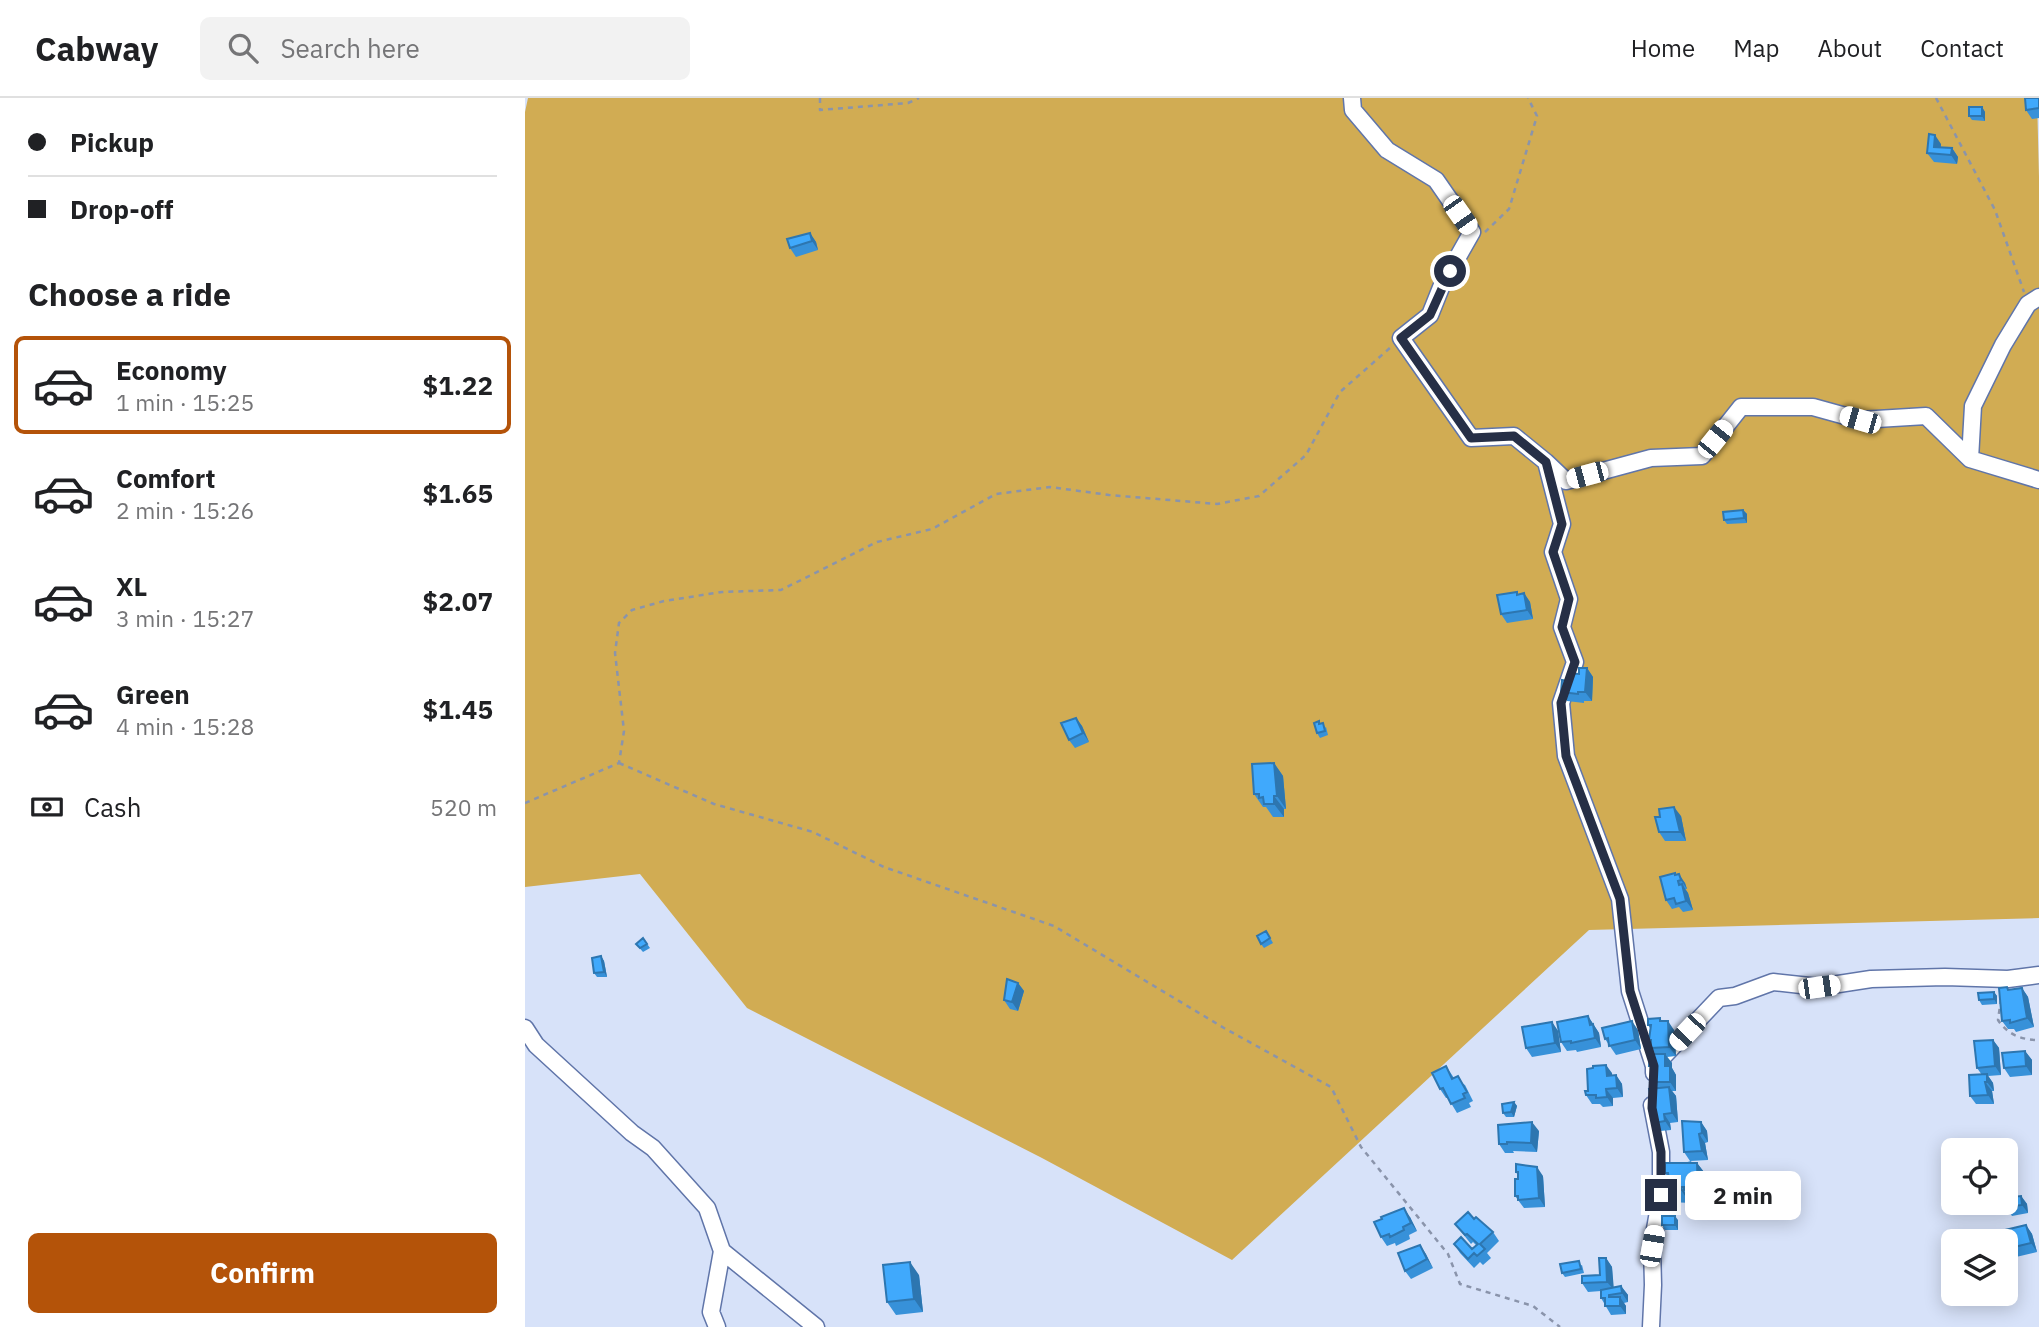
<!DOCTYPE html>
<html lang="en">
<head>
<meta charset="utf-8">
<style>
  body { margin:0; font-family:"IBM Plex Sans",sans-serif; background:#f2f2f2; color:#202124; height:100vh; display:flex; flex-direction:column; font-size:26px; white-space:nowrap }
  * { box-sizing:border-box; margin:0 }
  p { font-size:23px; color:#757577 }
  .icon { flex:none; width:38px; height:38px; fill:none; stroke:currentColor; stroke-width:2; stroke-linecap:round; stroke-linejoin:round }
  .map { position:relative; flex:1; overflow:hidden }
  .panel { display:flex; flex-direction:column; background:#fff; width:525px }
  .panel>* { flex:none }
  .banner { display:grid; align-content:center; height:154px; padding:0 28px; background:#fff }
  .buttons { position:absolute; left:1416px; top:1040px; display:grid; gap:14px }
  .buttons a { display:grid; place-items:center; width:77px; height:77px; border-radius:10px; background:#fff; box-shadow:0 4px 18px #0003; font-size:35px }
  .end { position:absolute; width:32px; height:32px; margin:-16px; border:9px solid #262f46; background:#fff; box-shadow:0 0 0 4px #fff }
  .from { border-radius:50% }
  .bubble { position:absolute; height:49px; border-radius:10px; background:#fff; box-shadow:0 4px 18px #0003; font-size:23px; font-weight:700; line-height:49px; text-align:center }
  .car { position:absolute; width:21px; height:42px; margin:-21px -10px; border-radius:9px; box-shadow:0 0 5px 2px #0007; background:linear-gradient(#fff 24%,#345 0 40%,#fff 0 76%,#345 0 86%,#fff 0) }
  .banner b { display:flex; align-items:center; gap:24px; height:66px; font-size:26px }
  .banner b+b { border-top:2px solid #e0e0e0 }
  .banner i { width:18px; height:18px; background:#202124 }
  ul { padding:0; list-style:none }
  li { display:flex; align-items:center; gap:21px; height:98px; margin:0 14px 10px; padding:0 14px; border:4px solid transparent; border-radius:10px }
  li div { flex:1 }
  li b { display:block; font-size:26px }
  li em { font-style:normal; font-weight:700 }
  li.selected { border-color:#b45309 }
  li>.icon { width:63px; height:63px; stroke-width:1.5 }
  h2 { padding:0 28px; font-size:32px; line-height:84px }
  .pay { display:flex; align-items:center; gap:18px; height:77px; padding:0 28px; font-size:26px }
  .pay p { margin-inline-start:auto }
  .action { display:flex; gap:14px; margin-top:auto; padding:14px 28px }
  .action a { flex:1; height:80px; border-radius:10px; background:#b45309; color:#fff; font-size:28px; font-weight:700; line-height:80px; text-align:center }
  header { display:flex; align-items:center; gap:42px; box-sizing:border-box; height:98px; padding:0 35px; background:#fff; border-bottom:2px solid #e0e0e0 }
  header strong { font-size:33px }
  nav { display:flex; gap:38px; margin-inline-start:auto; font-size:24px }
  .search { width:490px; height:63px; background:#f2f2f2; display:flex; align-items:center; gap:18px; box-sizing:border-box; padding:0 24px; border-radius:10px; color:#757577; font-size:26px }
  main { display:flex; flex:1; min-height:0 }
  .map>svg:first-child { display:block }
</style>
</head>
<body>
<header>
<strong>Cabway</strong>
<div class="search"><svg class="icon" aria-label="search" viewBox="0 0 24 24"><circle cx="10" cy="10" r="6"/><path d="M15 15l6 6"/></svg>Search here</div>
<nav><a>Home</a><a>Map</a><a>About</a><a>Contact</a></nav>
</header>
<main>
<section class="panel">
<div class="banner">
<b><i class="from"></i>Pickup</b>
<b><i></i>Drop-off</b>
</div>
<h2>Choose a ride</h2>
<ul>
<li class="selected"><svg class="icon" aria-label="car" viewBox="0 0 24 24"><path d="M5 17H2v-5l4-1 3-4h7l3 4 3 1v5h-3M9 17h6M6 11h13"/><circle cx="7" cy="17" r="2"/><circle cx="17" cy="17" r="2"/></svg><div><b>Economy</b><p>1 min · 15:25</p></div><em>$1.22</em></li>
<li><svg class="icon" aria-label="car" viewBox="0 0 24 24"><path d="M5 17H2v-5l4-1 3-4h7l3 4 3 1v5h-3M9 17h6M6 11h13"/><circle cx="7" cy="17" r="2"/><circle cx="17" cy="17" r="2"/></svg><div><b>Comfort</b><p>2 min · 15:26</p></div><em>$1.65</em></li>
<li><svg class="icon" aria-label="car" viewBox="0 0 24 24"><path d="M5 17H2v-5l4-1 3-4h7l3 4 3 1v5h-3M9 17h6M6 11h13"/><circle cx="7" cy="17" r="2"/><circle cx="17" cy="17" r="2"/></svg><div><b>XL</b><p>3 min · 15:27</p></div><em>$2.07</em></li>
<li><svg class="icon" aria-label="car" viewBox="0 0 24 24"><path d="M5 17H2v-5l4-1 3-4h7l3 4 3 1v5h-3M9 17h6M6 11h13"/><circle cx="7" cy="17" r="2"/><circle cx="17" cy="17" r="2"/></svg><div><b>Green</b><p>4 min · 15:28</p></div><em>$1.45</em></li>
</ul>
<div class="pay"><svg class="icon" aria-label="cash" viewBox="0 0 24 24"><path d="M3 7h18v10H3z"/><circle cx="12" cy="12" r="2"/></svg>Cash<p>520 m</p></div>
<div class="action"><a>Confirm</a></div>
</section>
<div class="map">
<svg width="1514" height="1229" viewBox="0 0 1514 1229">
  <rect width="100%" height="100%" fill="#d7e2f9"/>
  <path fill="#d1ac53" d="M3 0H1512L1514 79V820L1064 832 707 1162 517 1060 222 910 115 776 0 789V14Z"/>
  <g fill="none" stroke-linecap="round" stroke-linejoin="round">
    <defs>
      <path id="minor" d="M827 0 828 12 862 52 911 82 947 134 917 187 905 217 876 240 946 340 989 338 1021 364 1037 426 1028 454 1044 501 1037 529 1050 564 1036 605 1041 658 1095 801 1105 893 1129 968V975
        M1445 361 1448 308 1478 247 1503 206 1514 199
        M1021 364 1041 383 1126 360 1177 358 1216 309H1288L1335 322 1401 318 1445 361 1514 382
        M0 930 11 947 107 1035 128 1050 182 1110 197 1153 186 1214 192 1229
        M1137 960 1194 900 1210 898 1248 884 1294 889 1346 881 1420 879 1483 881 1514 877
        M197 1153 291 1229
        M1126 1229 1128 1187 1127 1148 1136 1097V1054L1127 1007"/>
    </defs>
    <use href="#minor" stroke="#6075a9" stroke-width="19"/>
    <path stroke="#8a94ab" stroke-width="2.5" stroke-dasharray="5 5" stroke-linecap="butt" d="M295 0V12L383 5 394 0
      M1411 0 1470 112 1499 194
      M960 134 984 111 1012 18 1003 0
      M94 665 189 706 288 734 359 769 529 828 699 930 806 989 836 1049 923 1156 935 1186 1008 1208 1035 1229
      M0 705 94 665 99 633 90 555 94 525 107 512 139 503 197 494 256 492 352 444 407 431 471 396 525 389 584 397 692 406 734 398 781 357 815 294 866 249
      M1476 901 1473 922C1483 937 1497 942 1514 942"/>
    <use href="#minor" stroke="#fff" stroke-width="16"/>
  </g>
  <path fill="#3791d9" d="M1514 0V20L1507 21 1501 12Z
    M1457 9 1460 14V23L1447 22 1444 18Z
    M1416 46V49L1427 50 1433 59 1432 66 1409 64 1402 55Z
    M285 135 291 144 293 152 271 159 265 150Z
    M1218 412 1222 416V425L1202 426 1199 422Z
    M992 494 993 496 999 495 1005 504 1008 521 982 525 976 516Z
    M1062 570 1068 579 1067 603H1059V605L1042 603 1036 594 1054 576Z
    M551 620 557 628 564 644 550 650 544 642Z
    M801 629 803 637 795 640 792 635Z
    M749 665 758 678 761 711H759V719H748L741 709H738L729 696Z
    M1156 718 1161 743H1140L1134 734Z
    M1150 775 1160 785 1162 791H1160L1163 795 1168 812 1158 814 1154 809 1147 811 1141 802Z
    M741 833 748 845 739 850 736 846Z
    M118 840 125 850 118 854 111 846Z
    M76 858 79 863 82 879H72L69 875Z
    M493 885 499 893 493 913 485 911 479 902Z
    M1482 889 1484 892 1497 890 1503 899 1509 929 1491 934 1489 931H1483L1477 923Z
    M1469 894 1472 898V906L1457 907 1454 902Z
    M1063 918 1074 935 1076 949 1052 954 1051 952 1042 953 1036 944Z
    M1135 920 1137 923 1149 932 1151 958 1142 959 1147 965V970L1151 977V993H1147L1151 998 1153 1024 1145 1025 1146 1032 1135 1033 1129 1025 1130 990 1125 984 1127 971 1124 968 1130 956 1126 950V945L1124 942 1125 930 1123 927Z
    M1027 924 1033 933 1036 954 1007 959 1001 950Z
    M1113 932 1116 951 1091 957 1080 941Z
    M1468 942 1474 950 1476 977 1463 978 1468 985 1469 993H1467L1469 1006H1451L1445 998 1457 977 1452 970Z
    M1500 953 1507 962V977L1485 979 1479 970Z
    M1081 967 1087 977H1091L1097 986 1098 999 1088 1000V1008L1078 1009 1075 1006H1067L1061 997 1063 993 1068 970Z
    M921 968 929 980 940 987 948 1003 944 1005 946 1009 932 1015 923 1000H921L915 991Z
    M989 1004 992 1008 989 1019H981L978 1015Z
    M1176 1024 1182 1033 1183 1044 1180 1045 1183 1062 1165 1063 1159 1054Z
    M1014 1033 1012 1054 988 1053 989 1055H980L974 1046Z
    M1166 1063 1167 1065H1172L1182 1078 1183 1105H1168L1167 1102H1165V1105L1147 1104 1138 1091 1144 1082 1140 1075 1159 1065Z
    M991 1074 1018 1078 1020 1109 999 1110 990 1098 993 1078Z
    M1486 1090 1492 1098H1496L1502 1106 1503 1115 1487 1118 1481 1109Z
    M885 1119 892 1133 884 1137 885 1141 871 1148 870 1145 862 1148 856 1139Z
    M1153 1122V1132H1140L1137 1127Z
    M930 1126 968 1134 974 1143 962 1155 966 1160 958 1167 955 1164 949 1170 935 1155 929 1146 947 1151 951 1147 948 1144 946 1146Z
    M1501 1127 1507 1136 1512 1154 1491 1159 1485 1150Z
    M895 1147 908 1170 886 1181 880 1173Z
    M1081 1160 1087 1169 1088 1189 1096 1188 1103 1197V1204L1099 1205 1101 1208V1216L1086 1217 1076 1200V1193L1063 1194 1057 1185 1075 1177Z
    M1057 1167 1059 1175 1040 1179 1037 1175Z
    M394 1177 398 1214 371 1217 362 1204Z"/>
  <path fill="#2d76b0" d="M1457 9 1460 14V23L1457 18Z
    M1410 37 1416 46 1415 56 1409 49Z
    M1427 50 1433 59 1432 66 1426 57Z
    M285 135 291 144 293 152 287 143Z
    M1218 412 1222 416V425L1219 420Z
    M999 495 1005 504 1008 521 1002 512Z
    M1062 570 1068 579 1067 603 1060 594Z
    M551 620 557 628 564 644 558 635Z
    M749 665 758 678 761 711 752 698Z
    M749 698 759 711V719L749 706Z
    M1149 709 1156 718 1161 743 1155 734Z
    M1154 776 1160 785 1162 791 1156 782Z
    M1153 783 1158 791 1157 786 1163 795 1168 812 1161 803Z
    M76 858 79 863 82 879 79 874Z
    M493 885 499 893 493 913 487 904Z
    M1497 890 1503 899 1509 929 1502 920Z
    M1469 894 1472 898V906L1469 901Z
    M1063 918 1074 935 1076 949 1070 940 1065 927Z
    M1107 923 1113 932 1116 951 1110 942Z
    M1143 923 1149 932 1151 958 1144 949Z
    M1027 924 1033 933 1036 954 1030 945Z
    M1468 942 1474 950 1476 977 1470 968Z
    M1500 953 1507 962V977L1501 968Z
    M1140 956 1147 965V970L1151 977V993L1145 984 1140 968Z
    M1081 967 1087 975 1088 986 1082 978Z
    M1462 976 1468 985 1469 993 1462 984Z
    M1091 977 1097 986 1098 999 1092 990Z
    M1460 984 1467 993 1469 1006 1463 997Z
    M1144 989 1151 998 1153 1024 1147 1015Z
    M1081 991 1088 1000V1008L1082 999Z
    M989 1004 992 1008 989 1019 986 1014Z
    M1139 1016 1145 1025 1146 1032 1140 1023Z
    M1007 1024 1014 1033 1012 1054 1006 1045Z
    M1176 1024 1182 1033 1183 1044 1177 1035Z
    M1174 1036 1180 1045 1183 1062 1177 1053Z
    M1172 1065 1182 1078 1183 1105 1173 1092Z
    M1012 1069 1018 1078 1020 1109 1014 1100Z
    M1156 1089 1165 1102V1105L1156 1092Z
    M1496 1098 1502 1106 1503 1115 1497 1107Z
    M879 1110 885 1119 892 1133 886 1125Z
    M1150 1118 1153 1122V1132L1150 1127Z
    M1501 1127 1507 1136 1512 1154 1506 1145Z
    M895 1147 901 1156 908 1170 902 1161Z
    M1081 1160 1087 1169 1089 1192 1082 1184Z
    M385 1164 394 1177 398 1214 389 1201Z
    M1096 1188 1103 1197V1204L1097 1195Z
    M1095 1199 1101 1208V1216L1095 1208Z"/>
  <path fill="#40a9fc" stroke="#2d76b0" stroke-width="2" d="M1500 0H1514V10L1501 12Z
    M1444 9H1457V18H1444Z
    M1404 36 1410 37 1409 49 1427 50 1426 57 1402 55Z
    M285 135 287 143 265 150 262 141Z
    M1218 412 1219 420 1199 422 1198 414Z
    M992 494V497L999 495 1002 512 976 516 972 497Z
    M1054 570H1062L1060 594H1053V596L1036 594 1037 582 1042 583 1043 575 1054 576Z
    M551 620 558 635 544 642 536 625Z
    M794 623V626L798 625 800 633 792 635 789 625Z
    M749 665 752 698H749V706H739L738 699 734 700V696H729L727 666Z
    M1149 709 1155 734H1134L1130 719H1135L1134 711Z
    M1150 775V777L1154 776 1156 782 1153 783 1154 787 1157 786 1161 803 1151 806 1149 800 1141 802 1135 779Z
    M741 833 745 840 736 846 732 838Z
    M118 840 122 846 115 850 111 846Z
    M76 858 79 874 69 875 67 860Z
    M482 881 493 885 487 904 479 902Z
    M1482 889 1483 892 1497 890 1502 920 1485 925V922L1477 923 1474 890Z
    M1469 894V901L1454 902 1453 895Z
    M1063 918 1065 927 1068 926 1070 940 1046 945V943L1036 944 1032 924Z
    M1135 920V923H1143L1144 949 1126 950V942H1124L1126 927H1123V921Z
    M1107 923 1110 942 1084 948 1083 940 1080 941 1077 930Z
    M1027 924 1030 945 1001 950 997 929Z
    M1468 942 1470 968 1452 970 1449 943Z
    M1500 953 1501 968 1479 970 1477 955Z
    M1125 956H1140V968H1145V984H1125L1127 968H1124Z
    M1081 967 1082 978 1091 977 1092 990 1081 991 1082 999 1071 1000V997H1061L1060 993H1063L1062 971 1068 970V968Z
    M921 968 927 981 933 978 942 994 938 996 940 1000 926 1006 918 990 915 991 907 975Z
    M1462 976V984H1460L1463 997 1445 998 1444 977Z
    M1144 989 1147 1015 1139 1016 1140 1023 1129 1025 1124 991Z
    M989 1004 986 1014 978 1015 977 1006Z
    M1157 1023 1176 1024 1177 1035 1174 1036 1177 1053 1159 1054Z
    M1007 1024 1006 1045 982 1044V1046H974L973 1027Z
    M1140 1065H1172L1173 1092H1159V1089H1156V1092L1138 1091 1137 1085 1144 1082 1143 1075H1140Z
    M991 1066 1012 1069 1014 1100 993 1102V1098H990V1081H993V1074H991Z
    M1486 1090 1487 1099 1496 1098 1497 1107 1481 1109 1480 1091Z
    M879 1110 886 1125 878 1129 879 1132 865 1139 864 1136 856 1139 849 1124 857 1121 856 1119Z
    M943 1114 949 1121 951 1119 968 1134 955 1146 960 1151 952 1158 949 1155 943 1161 929 1146 936 1139 947 1151 953 1146 942 1136 940 1137 930 1126Z
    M1137 1118H1150V1127H1137Z
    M1501 1127 1506 1145 1485 1150 1480 1132Z
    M895 1147 902 1161 880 1173 873 1155Z
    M1074 1160H1081L1082 1184 1057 1185V1178L1075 1177Z
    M1054 1163 1056 1171 1037 1175 1035 1166Z
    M385 1164 389 1201 362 1204 358 1167Z
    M1096 1188 1097 1195 1084 1197V1199H1095V1208H1080V1200H1076V1192Z"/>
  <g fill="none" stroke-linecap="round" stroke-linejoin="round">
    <path stroke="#262f46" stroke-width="9" d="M925 173 905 217 876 240 946 340 989 338 1021 364 1037 426 1028 454 1044 501 1037 529 1050 564 1036 605 1041 658 1095 801 1105 893 1129 968 1127 1010 1136 1054V1097"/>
  </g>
</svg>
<div class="buttons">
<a><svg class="icon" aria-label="locate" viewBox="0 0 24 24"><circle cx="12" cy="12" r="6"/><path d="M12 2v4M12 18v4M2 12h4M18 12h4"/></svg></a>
<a><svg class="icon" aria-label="layers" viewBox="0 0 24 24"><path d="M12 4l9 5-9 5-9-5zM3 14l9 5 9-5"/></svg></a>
</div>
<i class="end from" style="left:925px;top:173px"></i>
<i class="end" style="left:1136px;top:1097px"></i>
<div class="bubble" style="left:1160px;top:1073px;width:116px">2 min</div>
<i class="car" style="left:935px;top:117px;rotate:145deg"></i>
<i class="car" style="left:1335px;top:322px;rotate:286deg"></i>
<i class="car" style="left:1190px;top:341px;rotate:39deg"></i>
<i class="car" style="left:1062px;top:377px;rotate:255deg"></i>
<i class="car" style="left:1294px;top:889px;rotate:82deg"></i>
<i class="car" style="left:1162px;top:934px;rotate:223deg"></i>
<i class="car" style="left:1127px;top:1148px;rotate:10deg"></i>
</div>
</main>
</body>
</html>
